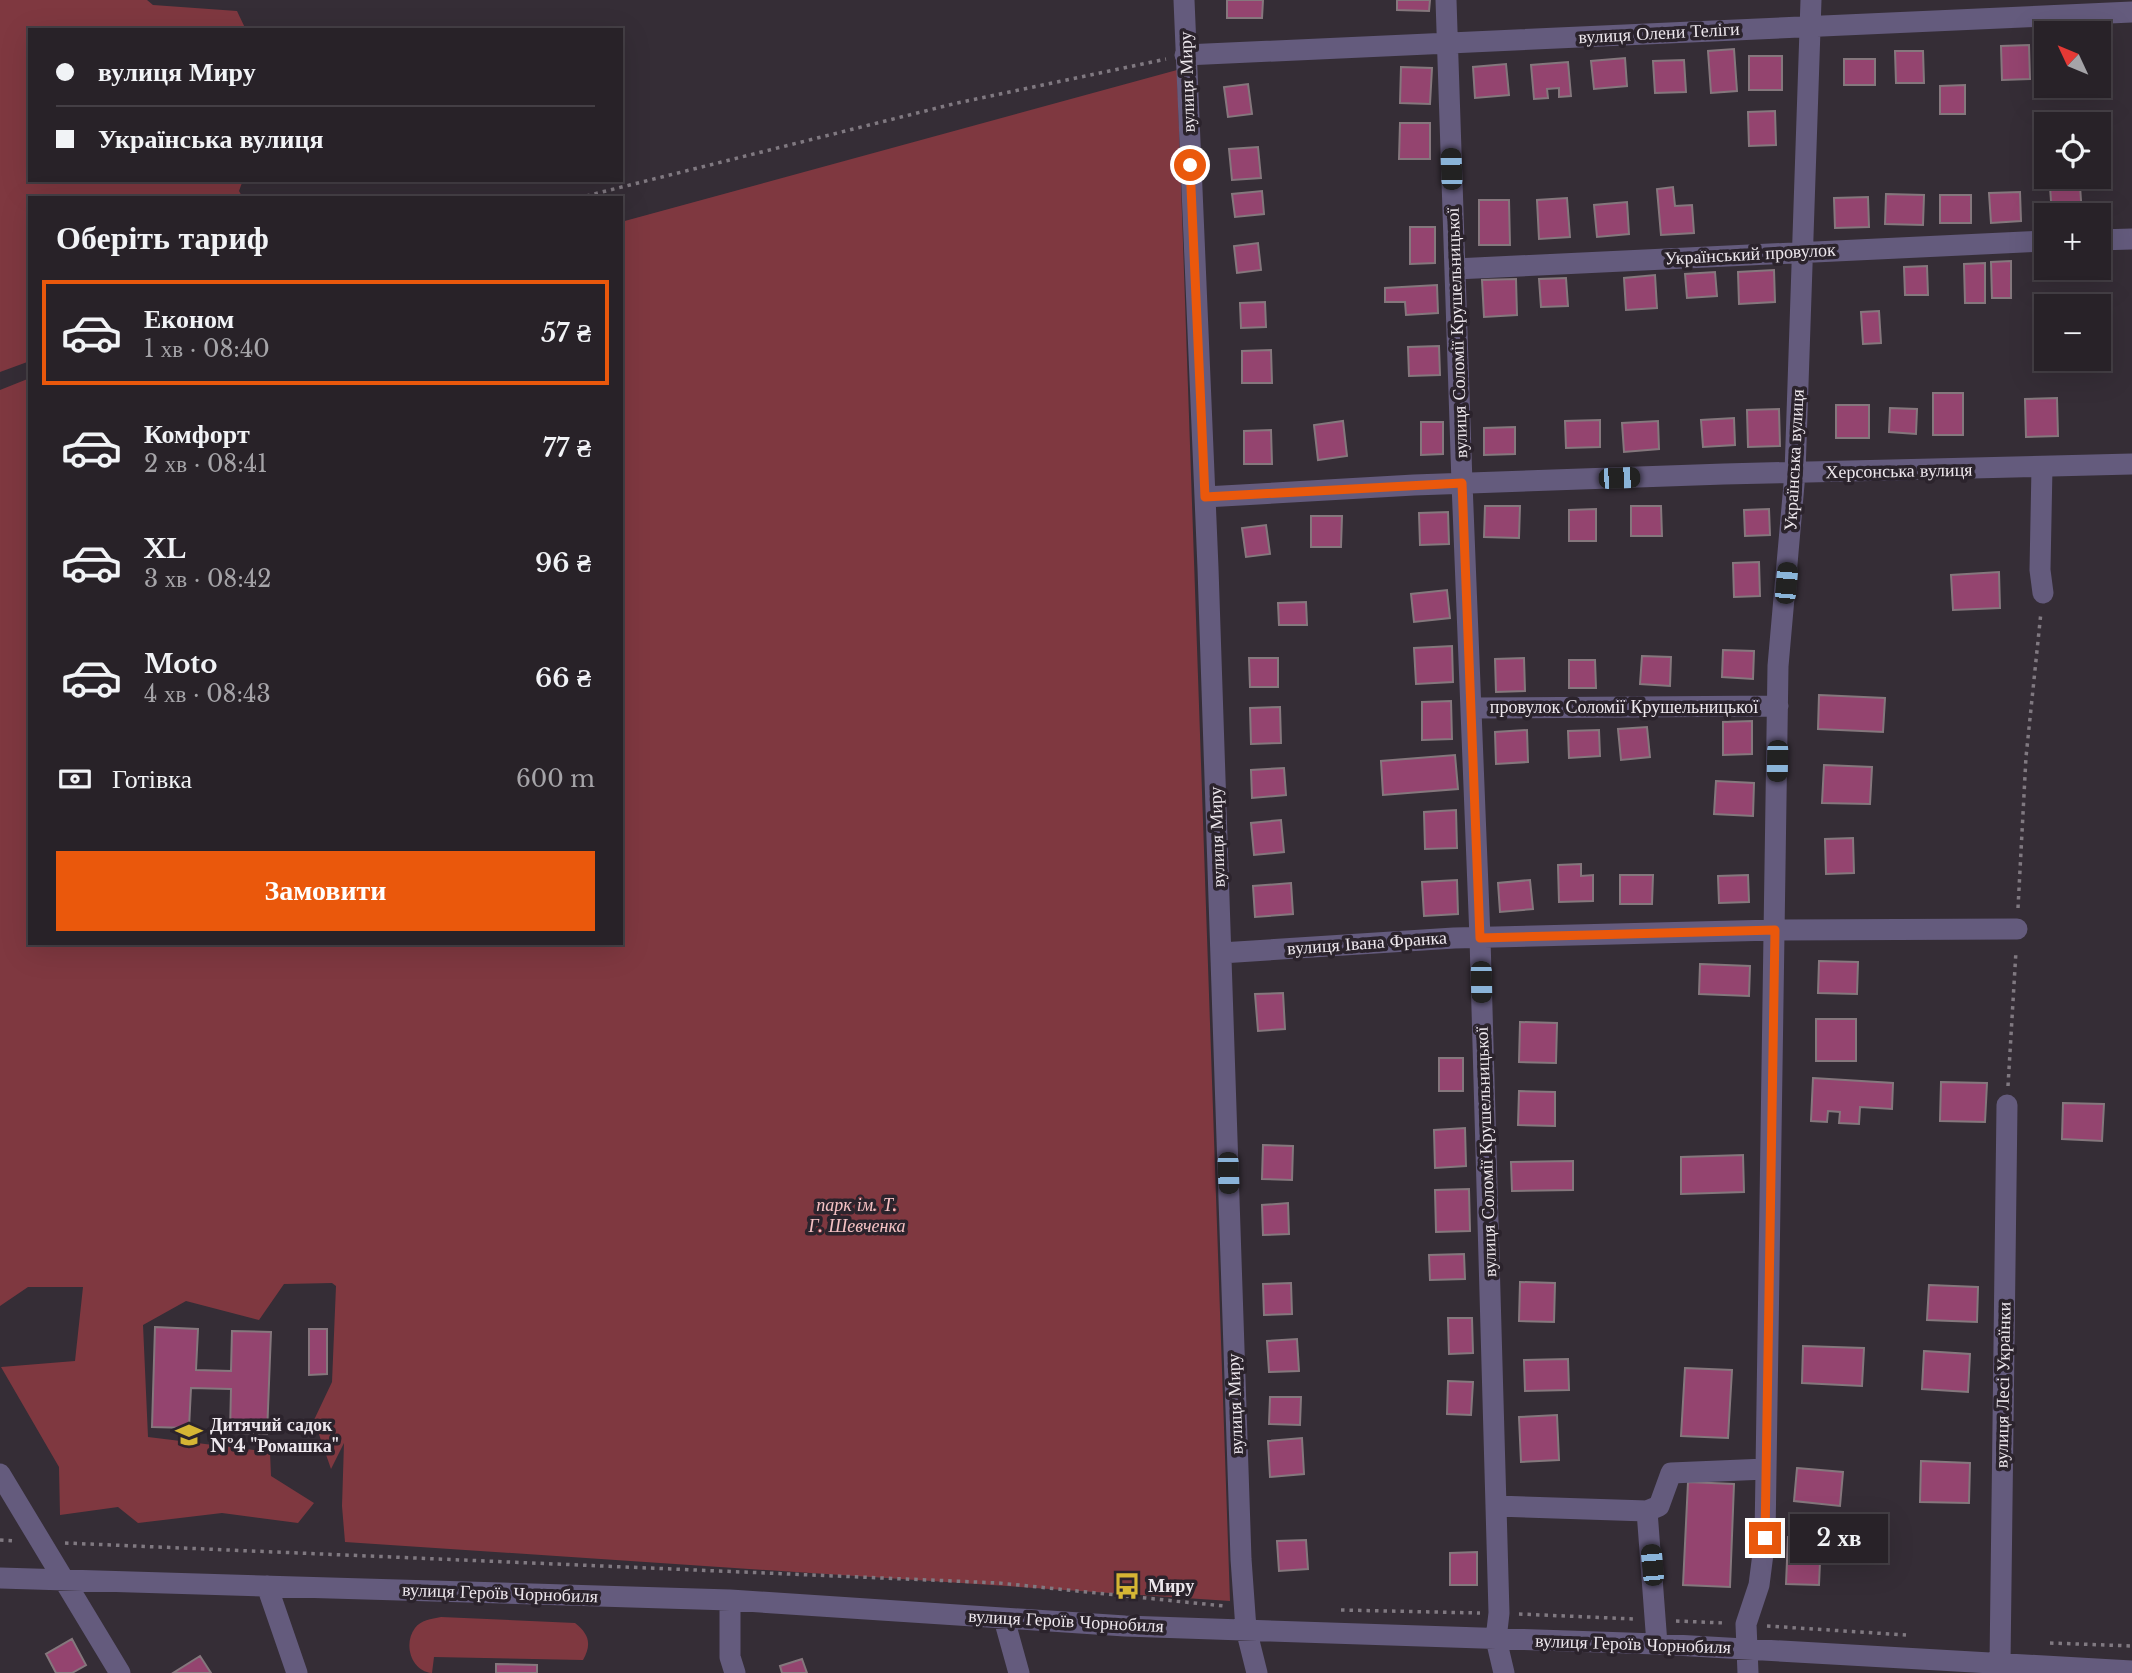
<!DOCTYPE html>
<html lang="uk">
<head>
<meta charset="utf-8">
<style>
  body { margin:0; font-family:"Libre Baskerville",serif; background:#302a30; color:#f1f3f6; height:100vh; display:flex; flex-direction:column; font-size:26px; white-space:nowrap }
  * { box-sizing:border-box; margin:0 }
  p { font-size:23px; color:#a5a4a8 }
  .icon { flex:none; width:38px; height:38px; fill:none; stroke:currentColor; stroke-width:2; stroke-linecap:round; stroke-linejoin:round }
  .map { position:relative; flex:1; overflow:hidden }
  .sheet { position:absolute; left:28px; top:196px; width:595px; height:749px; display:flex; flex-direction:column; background:#282228; border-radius:0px; box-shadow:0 7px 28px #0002,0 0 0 2px #443f45 }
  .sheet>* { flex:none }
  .guide { position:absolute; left:28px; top:28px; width:595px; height:154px; border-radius:0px; box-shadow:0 7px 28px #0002,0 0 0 2px #443f45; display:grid; align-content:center; height:154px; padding:0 28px; background:#282228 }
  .needle { width:46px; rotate:314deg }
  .buttons { position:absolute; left:2034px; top:21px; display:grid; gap:14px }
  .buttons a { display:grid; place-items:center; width:77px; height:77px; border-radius:0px; background:#282228; box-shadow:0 7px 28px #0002,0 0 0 2px #443f45; font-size:35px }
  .end { position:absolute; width:32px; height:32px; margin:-16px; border:9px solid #ea580c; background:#fff; box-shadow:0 0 0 4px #fff }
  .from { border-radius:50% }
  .bubble { position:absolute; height:49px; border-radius:0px; background:#282228; box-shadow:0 7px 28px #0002,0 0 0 2px #443f45; font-size:23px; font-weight:600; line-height:49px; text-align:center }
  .car { position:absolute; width:21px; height:42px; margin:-21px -10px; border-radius:9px; box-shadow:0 0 5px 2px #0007; background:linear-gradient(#222 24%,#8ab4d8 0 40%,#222 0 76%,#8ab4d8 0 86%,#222 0) }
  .guide b { display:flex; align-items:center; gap:24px; height:66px; font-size:26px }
  .guide b+b { border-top:2px solid #443f45 }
  .guide i { width:18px; height:18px; background:#f1f3f6 }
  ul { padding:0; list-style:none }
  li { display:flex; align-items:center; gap:21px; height:105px; margin:0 14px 10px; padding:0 14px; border:4px solid transparent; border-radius:0px }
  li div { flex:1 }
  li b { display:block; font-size:26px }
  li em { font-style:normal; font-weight:600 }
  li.selected { border-color:#ea580c }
  li>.icon { width:63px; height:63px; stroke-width:1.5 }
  h2 { padding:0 28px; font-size:32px; line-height:84px }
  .pay { display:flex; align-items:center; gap:18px; height:77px; padding:0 28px; font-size:26px }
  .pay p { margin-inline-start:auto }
  .cta { display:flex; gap:14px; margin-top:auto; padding:14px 28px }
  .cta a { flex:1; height:80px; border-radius:0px; background:#ea580c; color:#fff; font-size:28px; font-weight:600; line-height:80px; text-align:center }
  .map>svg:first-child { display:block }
</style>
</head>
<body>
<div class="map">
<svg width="2132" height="1673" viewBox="0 0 2132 1673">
  <rect width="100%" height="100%" fill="#352d36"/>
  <path fill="#7f3840" d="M0 0H147L153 5 237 11 246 30H30V180H243L239 191 243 198H30V361L0 372Z
    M1177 70 1230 1601 345 1542 342 1506 344 1443 331 1469 314 1420 332 1382 336 1286 332 1283 284 1284 259 1320 186 1301 143 1325 148 1437 270 1452 271 1476 314 1503 298 1523 222 1513 138 1523 118 1507 60 1515 59 1467 1 1367 75 1361 83 1287H28L0 1306V390L30 378V943H621V222Z
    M441 1617 575 1623C589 1634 592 1644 583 1660L434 1657 432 1673C411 1671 403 1644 415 1628 421 1620 431 1619 441 1617Z"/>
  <path fill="#94446f" stroke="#85777d" stroke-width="2" d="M1227 0H1263L1262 18H1227Z
    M1397 0H1430L1429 11 1397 10Z
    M2029 45 2030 79 2002 80 2001 46Z
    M1734 49 1737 91 1711 93 1708 51Z
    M1895 51H1923L1924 83H1896Z
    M1749 56H1782V90H1749Z
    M1625 58 1627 86 1594 89 1591 61Z
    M1844 59H1875V85H1844Z
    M1684 60 1686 92 1655 93 1653 61Z
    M1568 62 1571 96 1559 97V88L1547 89 1548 98 1534 99 1531 65Z
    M1506 64 1509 95 1475 98 1473 67Z
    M1401 67 1432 68 1430 104 1400 103Z
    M1248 84 1252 114 1228 117 1224 87Z
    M1965 85V114H1940V86Z
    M1775 111 1776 145 1749 146 1748 112Z
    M1400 123H1430V159H1399Z
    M1258 147 1261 178 1232 180 1229 149Z
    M2080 186 2082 215H2052L2050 187Z
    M1673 187 1675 206 1692 205 1694 233 1661 235 1657 189Z
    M1262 191 1264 214 1235 217 1232 194Z
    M2020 192 2021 221 1991 223 1989 193Z
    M1886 194 1924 195 1923 225 1885 224Z
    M1940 195H1971V223H1940Z
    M1868 197 1869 227 1835 228 1834 198Z
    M1567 198 1570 237 1539 239 1537 200Z
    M1479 200H1509L1510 245H1479Z
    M1627 202 1629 234 1597 237 1594 205Z
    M1410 227H1435V263L1410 264Z
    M1258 243 1261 270 1237 273 1234 246Z
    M2011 261V298H1992L1991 262Z
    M1985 263V303H1965L1964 264Z
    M1927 266 1928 295H1905L1904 267Z
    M1774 270 1775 302 1739 304 1738 272Z
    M1715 272 1717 296 1687 298 1685 274Z
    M1655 275 1657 308 1626 310 1624 278Z
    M1566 278 1568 306 1541 307 1539 279Z
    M1516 279 1517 315 1484 317 1482 280Z
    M1437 285 1438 313 1406 315 1405 302H1385V288Z
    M1265 302 1266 327 1241 328 1240 303Z
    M1879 311 1881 343 1863 344 1861 312Z
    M1439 346 1440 375 1409 376 1408 347Z
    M1271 350 1272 383H1242V351Z
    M1933 393H1963V435H1933Z
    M2057 398 2058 436 2026 437 2025 399Z
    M1836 405H1869V438H1836Z
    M1890 408 1917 409 1916 434 1889 432Z
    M1779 409 1780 446 1748 447 1747 410Z
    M1734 418 1735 445 1703 447 1701 420Z
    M1600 420V447L1566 448 1565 421Z
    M1343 421 1347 456 1318 460 1314 425Z
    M1658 421 1659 449 1624 452 1622 423Z
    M1421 422H1443V454L1421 455Z
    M1515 427V454L1484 455V428Z
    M1271 430 1272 464H1244V431Z
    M1485 506H1520L1519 538 1484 537Z
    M1631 506H1661L1662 536H1631Z
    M1596 509V541H1569V510Z
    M1769 509 1770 535 1745 536 1744 510Z
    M1448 512 1449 544 1420 545 1419 513Z
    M1311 516H1342L1341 547H1311Z
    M1266 525 1270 554 1246 557 1242 528Z
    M1759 562 1760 596 1734 597 1733 563Z
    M1999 572 2000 608 1953 610 1951 575Z
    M1447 590 1450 618 1414 622 1411 594Z
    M1306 602 1307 625H1279L1278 603Z
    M1452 646 1453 682 1416 684 1414 648Z
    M1723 650 1754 651 1753 679 1722 677Z
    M1642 656 1671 657 1670 686 1640 684Z
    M1249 658H1278V687H1250Z
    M1524 658 1525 691 1496 692 1495 659Z
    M1569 660H1595L1596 688H1569Z
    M1819 695 1885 698 1883 732 1818 729Z
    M1451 701 1452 739 1422 740V702Z
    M1280 707 1281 743 1251 744 1250 708Z
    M1752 721V754L1723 755V722Z
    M1647 727 1650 757 1621 760 1618 729Z
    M1527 730 1528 762 1496 764 1495 732Z
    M1599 730 1600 756 1569 758 1568 731Z
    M1455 755 1458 789 1383 795 1381 761Z
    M1824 765 1872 767 1870 804 1822 803Z
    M1284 768 1286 795 1252 798 1251 770Z
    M1716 781 1754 783 1753 816 1714 814Z
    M1456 810 1457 848 1425 849 1424 812Z
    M1281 820 1284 852 1254 855 1251 823Z
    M1853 838 1854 873 1826 874 1825 839Z
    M1581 864V876L1593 875V901L1559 902 1558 865Z
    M1620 875H1653L1652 904H1620Z
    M1748 875 1749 902 1719 903 1718 876Z
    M1457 880 1458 914 1424 916 1422 882Z
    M1530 880 1533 909 1500 912 1498 883Z
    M1291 883 1293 914 1255 917 1253 886Z
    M1819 961 1858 962 1857 994 1818 993Z
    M1700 964 1750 966 1749 996 1699 994Z
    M1283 993 1285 1029 1258 1031 1255 994Z
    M1816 1019H1856V1061H1816Z
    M1520 1022 1557 1023 1556 1063 1519 1062Z
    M1439 1058H1463V1091H1439Z
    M1813 1078 1893 1083 1892 1109 1860 1107 1859 1124 1839 1123 1840 1112 1828 1111 1827 1122 1811 1121Z
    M1941 1082 1987 1083 1985 1122 1940 1121Z
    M1519 1091 1555 1092V1126L1518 1125Z
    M2063 1103 2104 1104 2102 1141 2062 1139Z
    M1465 1128 1466 1166 1435 1168 1434 1130Z
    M1263 1145 1293 1146 1292 1180 1262 1179Z
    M1743 1155 1744 1192 1681 1194V1157Z
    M1573 1161V1190L1512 1191 1511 1162Z
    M1469 1189 1470 1231 1436 1232 1435 1190Z
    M1288 1203 1289 1234 1263 1235 1262 1205Z
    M1464 1254 1465 1279 1430 1280 1429 1255Z
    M1520 1282 1555 1283 1554 1322 1519 1321Z
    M1291 1283 1292 1314 1264 1315 1263 1284Z
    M1929 1285 1978 1287 1977 1322 1927 1320Z
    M1448 1318H1472L1473 1353 1449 1354Z
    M155 1327 198 1329 196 1370 231 1371 232 1331 271 1332 267 1434 230 1433 231 1389 191 1388 189 1428 152 1427Z
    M309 1329H327V1374L309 1375Z
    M1297 1339 1299 1371 1269 1372 1267 1341Z
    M1803 1346 1864 1348 1862 1386 1802 1383Z
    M1924 1351 1970 1354 1968 1392 1922 1389Z
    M1568 1359 1569 1390 1525 1391 1524 1360Z
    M1685 1368 1732 1370 1728 1438 1681 1436Z
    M1448 1381 1473 1382 1471 1415 1447 1414Z
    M1270 1397H1301L1300 1425 1269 1424Z
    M1557 1415 1559 1460 1521 1462 1519 1417Z
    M1302 1438 1304 1474 1270 1477 1268 1441Z
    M1921 1461 1970 1463 1969 1503 1920 1502Z
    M1797 1468 1843 1472 1840 1506 1794 1501Z
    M1688 1482 1734 1484 1730 1587 1683 1585Z
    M1788 1537 1821 1539 1819 1585 1786 1584Z
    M1306 1540 1308 1569 1279 1571 1277 1541Z
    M1477 1552V1585H1450V1553Z
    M72 1639 86 1665 72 1673H56L46 1654Z
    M200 1656 211 1673H173Z
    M802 1659 807 1673H782L780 1666Z
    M496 1664 537 1665V1673H496Z"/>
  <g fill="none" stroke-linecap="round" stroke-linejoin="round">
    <path stroke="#807981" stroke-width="3.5" stroke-dasharray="3.5 5" stroke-linecap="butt" d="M578 198 957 103 1166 59
      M2018 908 2026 757 2041 612
      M2008 1086 2016 951
      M0 1540 16 1541
      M65 1543 999 1583 1224 1606
      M1341 1610 1480 1613
      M1519 1614 1634 1619
      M1676 1621 1725 1623
      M1767 1626 1906 1635
      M2050 1643 2132 1646"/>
    <path stroke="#645b7d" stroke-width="21" d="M1184 0 1208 568 1241 1559 1246 1629 1257 1673
      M1446 0 1462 483 1480 938 1499 1613 1496 1639 1504 1673
      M1185 55 2132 12
      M2098 240 2132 239
      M1455 269 2046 241
      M2042 467 2040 570 2043 593
      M1205 497 1414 485 1724 474 2132 464
      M1471 708 1778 706
      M1221 953 1454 938 1775 930 2017 929
      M0 1474 120 1673
      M1496 1506 1647 1511 1659 1506 1671 1473 1766 1469
      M1647 1511 1657 1644
      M0 1578 730 1600 1125 1626 1657 1644 2132 1671
      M267 1586 297 1673
      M730 1600V1657L735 1673
      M1004 1619 1019 1673
      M2000 1664 2007 1105
      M1748 1673 1746 1624 1759 1585 1765 1538 1778 666 1795 473 1811 0"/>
  </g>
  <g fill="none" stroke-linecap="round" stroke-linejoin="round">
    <path stroke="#ea580c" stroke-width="9" d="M1190 165 1205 497 1462 483 1480 938 1775 930 1765 1538"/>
  </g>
  <defs>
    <symbol id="school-bare" viewBox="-9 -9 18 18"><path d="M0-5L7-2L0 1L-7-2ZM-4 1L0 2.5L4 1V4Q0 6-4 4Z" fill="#d5b534" stroke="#2b232c" stroke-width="2.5" paint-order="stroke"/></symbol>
    <symbol id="bus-bare" viewBox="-9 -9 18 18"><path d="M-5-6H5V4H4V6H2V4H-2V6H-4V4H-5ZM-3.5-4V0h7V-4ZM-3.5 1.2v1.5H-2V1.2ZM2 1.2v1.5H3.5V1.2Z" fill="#d5b534" stroke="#2b232c" stroke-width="2.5" paint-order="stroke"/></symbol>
  </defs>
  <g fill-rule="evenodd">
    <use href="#school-bare" x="170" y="1416" width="38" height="38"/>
    <use href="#bus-bare" x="1108" y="1567" width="38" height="38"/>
  </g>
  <g text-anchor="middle" stroke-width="7" stroke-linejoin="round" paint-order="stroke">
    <g font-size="18" fill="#ede7ed" stroke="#2b232c">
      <text transform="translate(1659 33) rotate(-3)" y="6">вулиця Олени Теліги</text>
      <text transform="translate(1187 82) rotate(-92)" y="6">вулиця Миру</text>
      <text transform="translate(1750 254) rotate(-3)" y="6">Український провулок</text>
      <text transform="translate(1457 333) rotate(-92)" y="6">вулиця Соломії Крушельницької</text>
      <text transform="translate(1794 460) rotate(-87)" y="6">Українська вулиця</text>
      <text transform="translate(1899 471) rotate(-1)" y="6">Херсонська вулиця</text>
      <text x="1624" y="713">провулок Соломії Крушельницької</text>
      <text transform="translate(1217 837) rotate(-92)" y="6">вулиця Миру</text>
      <text transform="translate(1367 943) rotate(-4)" y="6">вулиця Івана Франка</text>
      <text transform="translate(1486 1152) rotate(-92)" y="6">вулиця Соломії Крушельницької</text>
      <text transform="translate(2003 1385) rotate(-89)" y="6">вулиця Лесі Українки</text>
      <text transform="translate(1235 1404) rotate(-92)" y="6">вулиця Миру</text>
      <text transform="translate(500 1593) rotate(2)" y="6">вулиця Героїв Чорнобиля</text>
      <text transform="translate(1066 1621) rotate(3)" y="6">вулиця Героїв Чорнобиля</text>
      <text transform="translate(1633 1644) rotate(2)" y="6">вулиця Героїв Чорнобиля</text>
    </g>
    <g font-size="18" font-style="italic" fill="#f6c2c4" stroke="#2b232c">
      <text x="857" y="1211">парк ім. Т.<tspan x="857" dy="21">Г. Шевченка</tspan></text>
    </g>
    <g font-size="18" font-weight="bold" fill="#ede7ed" stroke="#2b232c" text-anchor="start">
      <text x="210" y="1431">Дитячий садок<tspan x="210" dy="21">№4 "Ромашка"</tspan></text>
      <text x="1148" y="1592">Миру</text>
    </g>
  </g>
</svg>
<div class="buttons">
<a><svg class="needle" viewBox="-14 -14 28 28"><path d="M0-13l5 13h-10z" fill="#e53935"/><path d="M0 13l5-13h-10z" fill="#a5a4a8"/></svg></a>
<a><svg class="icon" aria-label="locate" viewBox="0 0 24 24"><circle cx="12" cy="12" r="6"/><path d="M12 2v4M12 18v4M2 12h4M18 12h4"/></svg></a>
<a>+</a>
<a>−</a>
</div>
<i class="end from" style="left:1190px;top:165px"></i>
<i class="end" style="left:1765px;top:1538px"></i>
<div class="bubble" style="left:1790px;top:1514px;width:98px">2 хв</div>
<i class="car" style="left:1451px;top:169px;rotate:358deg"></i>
<i class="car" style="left:1619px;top:478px;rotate:88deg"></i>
<i class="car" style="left:1786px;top:583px;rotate:5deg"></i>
<i class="car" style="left:1777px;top:761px;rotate:181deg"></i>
<i class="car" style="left:1481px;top:982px;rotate:179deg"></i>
<i class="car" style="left:1228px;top:1173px;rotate:178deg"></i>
<i class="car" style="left:1652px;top:1565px;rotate:355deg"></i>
<div class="guide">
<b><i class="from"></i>вулиця Миру</b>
<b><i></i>Українська вулиця</b>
</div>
<section class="sheet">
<h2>Оберіть тариф</h2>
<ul>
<li class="selected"><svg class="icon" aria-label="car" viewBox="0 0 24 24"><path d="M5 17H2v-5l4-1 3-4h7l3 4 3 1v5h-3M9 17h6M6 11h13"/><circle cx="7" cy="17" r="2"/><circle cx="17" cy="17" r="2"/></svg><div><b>Економ</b><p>1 хв · 08:40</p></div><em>57 ₴</em></li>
<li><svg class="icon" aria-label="car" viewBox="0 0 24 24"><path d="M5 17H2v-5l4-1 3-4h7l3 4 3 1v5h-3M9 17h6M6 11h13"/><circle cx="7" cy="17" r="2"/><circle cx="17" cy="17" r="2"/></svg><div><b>Комфорт</b><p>2 хв · 08:41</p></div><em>77 ₴</em></li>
<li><svg class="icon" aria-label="car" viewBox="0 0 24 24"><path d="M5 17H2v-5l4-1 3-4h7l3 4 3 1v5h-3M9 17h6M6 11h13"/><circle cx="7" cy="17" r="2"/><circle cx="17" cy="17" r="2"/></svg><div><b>XL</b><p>3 хв · 08:42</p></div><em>96 ₴</em></li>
<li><svg class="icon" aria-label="car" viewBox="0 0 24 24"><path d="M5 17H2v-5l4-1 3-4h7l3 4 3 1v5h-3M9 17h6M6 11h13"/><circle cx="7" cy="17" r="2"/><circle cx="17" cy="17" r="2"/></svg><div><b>Moto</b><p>4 хв · 08:43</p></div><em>66 ₴</em></li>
</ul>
<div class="pay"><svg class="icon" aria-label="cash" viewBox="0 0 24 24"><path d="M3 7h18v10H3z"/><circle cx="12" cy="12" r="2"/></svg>Готівка<p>600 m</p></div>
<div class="cta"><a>Замовити</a></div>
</section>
</div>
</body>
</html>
